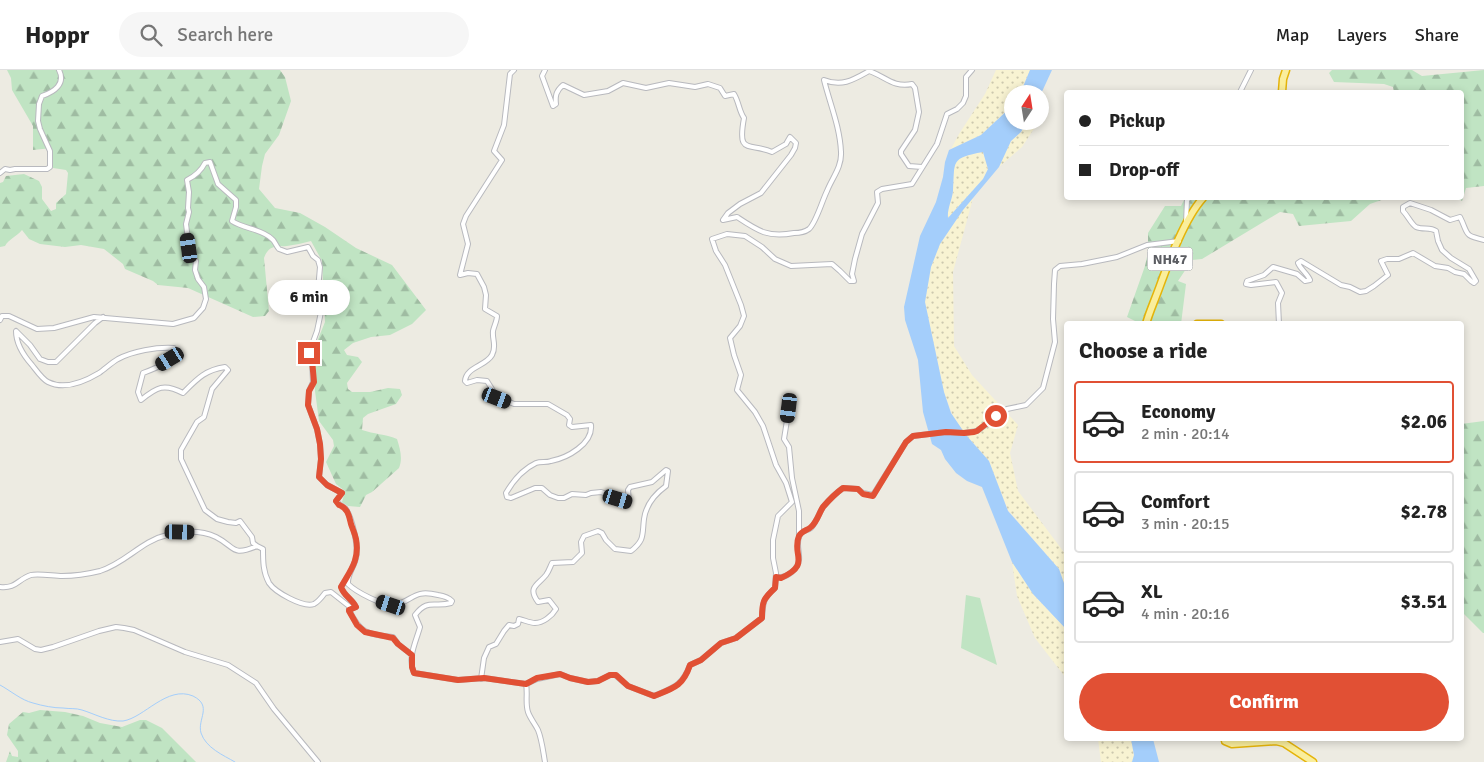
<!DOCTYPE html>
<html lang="en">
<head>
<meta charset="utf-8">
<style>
  body { margin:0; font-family:Signika,sans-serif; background:#f6f6f6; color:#222; height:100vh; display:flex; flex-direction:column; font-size:19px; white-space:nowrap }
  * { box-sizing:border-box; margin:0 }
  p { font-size:16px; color:#767676 }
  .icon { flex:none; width:28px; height:28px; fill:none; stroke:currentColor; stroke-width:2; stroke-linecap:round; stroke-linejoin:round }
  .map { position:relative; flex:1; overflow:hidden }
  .details { position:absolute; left:1064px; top:251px; width:400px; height:420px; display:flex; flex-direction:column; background:#fff; border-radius:5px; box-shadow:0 2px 8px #0003 }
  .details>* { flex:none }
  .hud { position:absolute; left:1064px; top:20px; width:400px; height:110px; border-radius:5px; box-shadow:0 2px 8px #0003; display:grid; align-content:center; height:110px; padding:0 15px; background:#fff }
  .needle { width:32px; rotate:12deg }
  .buttons { position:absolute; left:1004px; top:15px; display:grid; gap:10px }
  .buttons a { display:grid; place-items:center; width:45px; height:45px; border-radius:50%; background:#fff; box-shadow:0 2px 8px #0003; font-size:25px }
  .end { position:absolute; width:22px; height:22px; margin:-11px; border:6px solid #e15034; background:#fff; box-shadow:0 0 0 2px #fff }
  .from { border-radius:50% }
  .bubble { position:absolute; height:35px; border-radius:18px; background:#fff; box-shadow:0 2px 8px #0003; font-size:16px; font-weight:700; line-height:35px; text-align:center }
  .car { position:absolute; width:15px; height:30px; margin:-15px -8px; border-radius:6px; box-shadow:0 0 4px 1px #0007; background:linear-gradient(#222 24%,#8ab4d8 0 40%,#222 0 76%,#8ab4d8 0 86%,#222 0) }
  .hud b { display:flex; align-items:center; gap:18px; height:48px; font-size:19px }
  .hud b+b { border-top:1px solid #e0e0e0 }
  .hud i { width:12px; height:12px; background:#222 }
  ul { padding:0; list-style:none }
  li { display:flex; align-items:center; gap:15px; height:82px; margin:0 10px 8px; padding:0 5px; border:2px solid #e0e0e0; border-radius:5px }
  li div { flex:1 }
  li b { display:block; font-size:19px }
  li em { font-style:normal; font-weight:700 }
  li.active { border-color:#e15034 }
  li>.icon { width:45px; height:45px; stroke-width:1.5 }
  h2 { padding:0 15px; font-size:22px; line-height:60px }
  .cta { display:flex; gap:10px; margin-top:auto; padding:10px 15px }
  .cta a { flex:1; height:58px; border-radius:30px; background:#e15034; color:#fff; font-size:20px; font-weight:700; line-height:58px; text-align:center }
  header { display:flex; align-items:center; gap:30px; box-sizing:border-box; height:70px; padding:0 25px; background:#fff; border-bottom:1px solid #e0e0e0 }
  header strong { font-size:24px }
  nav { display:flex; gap:28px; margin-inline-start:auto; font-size:18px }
  .search { width:350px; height:45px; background:#f6f6f6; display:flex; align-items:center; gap:12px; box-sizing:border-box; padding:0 18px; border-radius:28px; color:#767676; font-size:19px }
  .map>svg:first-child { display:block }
</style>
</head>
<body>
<header>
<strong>Hoppr</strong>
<div class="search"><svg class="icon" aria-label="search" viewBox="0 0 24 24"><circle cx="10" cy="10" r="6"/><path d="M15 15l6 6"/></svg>Search here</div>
<nav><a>Map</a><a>Layers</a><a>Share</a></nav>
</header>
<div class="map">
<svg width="1484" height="692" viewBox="0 0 1484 692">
  <defs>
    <pattern id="forest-firs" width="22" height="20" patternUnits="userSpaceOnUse" patternTransform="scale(1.25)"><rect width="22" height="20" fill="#c0e4c3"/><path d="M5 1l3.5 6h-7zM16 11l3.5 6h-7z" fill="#9fbca2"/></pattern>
    <pattern id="sand-dots" width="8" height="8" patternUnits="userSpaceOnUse" patternTransform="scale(1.25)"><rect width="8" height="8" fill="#f8f3d2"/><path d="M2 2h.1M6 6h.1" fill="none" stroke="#ccc8ae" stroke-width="1.8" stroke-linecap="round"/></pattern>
  </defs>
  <rect width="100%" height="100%" fill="#edebe2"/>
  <path fill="url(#forest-firs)" d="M7 0H280L285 7 291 31 279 65 265 84 262 96 259 119 275 138 300 143 325 157 356 178 392 195 426 240 412 254 390 265 371 267 353 273 344 280 347 285 358 287 362 292 347 313 348 319 352 322H370L388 318 400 319 402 325 396 334 368 344 363 348 362 360C374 364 385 364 397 369 400 379 403 388 399 398L372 422 366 425 360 437 348 436 342 432 345 421 336 414 326 392 334 376 333 370 319 351 315 321 314 286 316 274 325 252 322 191 311 171C303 173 295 175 287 176 275 177 269 175 264 188L269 241 265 246 253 247 188 218 158 215 153 211 125 199 123 194 104 179 81 175 65 177 40 174 29 169 22 160C16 167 9 169 5 176L0 177V113L3 112 6 106 24 104 39 111 42 117V129L51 141 56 139V133L66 124 68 103 66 100 53 98 52 78 33 80V56L12 20 11 8Z
    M1332 0H1412L1422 6 1484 0V116L1466 118 1462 131 1457 128H1461V22H1394L1393 17 1384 14 1334 12 1329 3Z
    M1185 128H1387L1370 134 1351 151 1299 156 1293 144 1280 142 1202 189 1192 190 1178 211 1186 214 1181 254H1141L1127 247 1145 196 1148 182V163L1165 136H1181Z
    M1484 351V563H1483L1461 541V354Z
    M40 640 65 642 83 646 100 653 122 657 140 650H146L162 658 196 692H6L10 681 12 686 18 687V681L7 665 9 654 23 642 29 643Z"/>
  <path fill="url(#sand-dots)" d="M996 0H1030L1020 24H1012V36L981 65 951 79 959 64 985 24Z
    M1027 51H1039L1022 77 999 97 1011 71 1021 62Z
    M983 82 988 99 983 109 948 148C947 139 952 131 953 121 955 90 949 88 983 82Z
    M973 128 953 202 954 276 972 305 1018 355 1010 383 1018 421 1066 485V519L1059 499 1008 440 989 391 966 365 953 346 944 322 925 232 931 197 940 174 963 140Z
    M1012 492 1033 524 1066 559V608L1035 568 1017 526Z
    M1098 669H1131L1134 686 1132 692H1101Z"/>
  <path fill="#c0e4c3" d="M966 525 980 528 997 595 961 578Z"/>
  <path fill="#a4cefb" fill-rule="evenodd" d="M1030 0H1052L1040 26V24H1020Z
    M1012 36V51H1027L1021 62 1011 71 999 97 963 140 940 174 931 197 925 232 944 322 951 343 966 365 989 391 1008 441 1059 499 1066 519V559L1033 524 1012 492 982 417 967 411 956 403 945 389 941 380 932 374 923 342 918 290 905 250 904 237 920 166 936 132 943 107 945 92 949 80 981 65ZM983 82 988 99 983 109 948 148C947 139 952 130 953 121 955 91 950 88 983 82Z
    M1131 669H1153L1159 692H1132L1134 685Z"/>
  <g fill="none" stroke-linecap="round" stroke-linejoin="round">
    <path stroke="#a4cefb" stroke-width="1" d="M0 615C11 621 21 630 33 633 43 636 54 638 63 638 70 639 76 638 82 640 95 644 109 652 123 651 144 648 167 615 193 626 213 636 197 649 201 663 206 678 223 685 235 692"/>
    <defs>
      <path id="minor" d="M545 0 542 6 553 36 556 34C555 26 556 21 563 15L584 25 608 21 623 13 646 18 669 13 695 17 708 14 720 18 725 26 734 24C739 32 739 41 744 48 737 86 749 72 772 82L786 74 790 67 796 73 795 78 791 85 761 123 740 134 728 143 723 150 737 147C758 161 768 168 794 163 798 163 805 162 809 159 816 153 822 131 827 121 832 108 842 97 841 82 840 57 830 34 824 10 842 17 853 10 869 1 885 6 893 18 912 14L915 18 919 42 915 60 901 81V84L909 96 922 97
        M1240 22 1251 0
        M0 103 5 99 10 100 15 99H47L50 97V81L40 59 38 51 39 34 42 26C54 22 66 14 59 0
        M1186 152 1187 130 1189 128
        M103 247 95 253 56 292H48L40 289 30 275 16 261C16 273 24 286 32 295 36 300 42 309 48 312 64 320 84 312 99 303 105 299 111 293 118 289 133 281 156 277 174 278 176 291 154 299 143 303L138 322 141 330C157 317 164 313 183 323 197 309 205 300 225 297L228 300 212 319 204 347 197 352 181 380V389L205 440 217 449 228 452 236 453 240 451 252 467 253 473 257 476
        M0 250 2 246H9L37 259 54 258 94 247 173 254 194 248 203 238 206 229 204 217 198 209 195 200 196 191 190 183 189 177 186 154 189 142 188 138 189 122 187 110C195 106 201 101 205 93L210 92 218 114 236 130V137L232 151C244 159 262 159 272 169 275 171 276 176 279 179L287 182 308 177 313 186 318 190 320 197 318 220 321 242 317 261 309 283 312 290 313 312 309 321 308 335 317 359 320 374 321 389 319 407 327 415 342 423 336 431C339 435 342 435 345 438 352 446 359 478 356 488 354 497 347 505 348 514 356 522 383 536 394 535 414 531 412 519 438 525 444 526 448 527 452 531L451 533C434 538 428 528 415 545L420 557C416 572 407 588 414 603L458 610 484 608 526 614C528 623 525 633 528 642 530 648 535 654 538 660 542 670 543 681 545 692
        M1279 254 1278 233 1282 223 1276 212 1251 215 1246 214 1247 211 1264 205 1273 197 1297 204 1305 211 1310 210C1307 203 1301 200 1298 193L1301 191 1341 215 1350 217 1360 222 1366 221 1374 216 1388 205 1381 191 1387 189H1399L1413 183 1435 196 1448 198 1455 202 1464 204 1471 211 1474 213 1476 211 1469 199 1451 188 1442 180 1438 171 1436 161C1430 157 1423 160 1416 157 1411 154 1408 146 1403 141V137L1410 133 1431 140 1450 150 1460 147C1469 165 1463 165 1484 170
        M787 327 789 338 784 369 789 377 792 408 799 441V467
        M776 507C785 509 798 500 799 490 800 483 796 474 799 467 802 459 806 462 811 458 816 453 819 443 823 437 829 430 836 423 843 418L858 419 863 423 873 425 906 372 913 366 946 362 964 363 977 361 1007 339 1026 335 1043 318 1055 272 1053 249 1054 214 1055 200 1060 196 1082 194 1117 187 1147 175 1179 171
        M348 508 341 517C344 526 352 529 356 537L349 540C361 564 367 564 393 567L398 574 412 585
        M0 517C16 519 18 509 31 505 38 503 54 506 62 506 74 506 88 504 100 501 126 493 141 471 167 465 183 461 201 460 216 467 236 477 231 487 257 476L263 479C263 491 263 502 269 513 275 522 303 538 314 534 318 532 322 527 325 523L331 522 350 537 349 539
        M0 572 18 569 35 579 41 580 53 577 99 561 116 557 124 558 134 560 185 582 228 595 256 613 274 639 318 692
        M481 609 484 588 489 577 496 574 504 561 509 555 514 556 518 554 519 549C524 550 530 553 535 553 543 553 552 546 556 539L549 530 538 532C527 517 538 515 546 505 549 501 550 497 552 493L573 492 582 483 581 472 584 466 598 461 602 463 606 470 615 479 631 481C645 470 642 465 644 449 646 434 655 424 666 416L668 401 666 400 652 412 630 417 628 420 629 432 601 422 591 423 586 425 572 424 564 428H558L550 425 542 418H535L511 428 507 427 506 423C513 411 523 399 536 393 541 391 546 393 551 391 567 388 593 374 591 355L572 357 569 355 570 349 567 345 548 334H514L497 327 487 311 477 310 467 313 465 311C466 297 486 296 492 285 497 276 492 270 493 261 494 256 497 251 497 246L485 239 486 225 484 217 477 204 468 203 460 205 468 174 463 154 466 146 502 90 494 81 504 55 510 4 514 0
        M526 614 537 609 560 604 570 608 588 612 598 611 610 605H615L628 616 654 626C674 617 682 616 690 595L701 590 721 573 736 568 762 548C763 532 763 529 775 518L776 503 773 488V470L778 446 792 432 786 413 776 395 763 356 755 342 737 320 741 305 734 285 730 268 740 256 744 246 741 235 725 195 716 181 712 169 727 164 745 166 762 177 775 189 791 196 832 194 840 201 850 211H854L852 204 855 189 862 164 878 133 877 122 882 119 912 114 937 74 947 44 957 39 963 33 966 26V7L972 0"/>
      <path id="trunk" d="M1282 22 1283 9 1286 0
        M1146 254C1149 243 1154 232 1158 221 1168 194 1184 149 1203 128
        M1197 254H1221
        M1225 669V671L1232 674 1276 671 1284 673 1313 692"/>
    </defs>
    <use href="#minor" stroke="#b8b9be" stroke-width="6"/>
    <use href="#trunk" stroke="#e5b40a" stroke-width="9"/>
    <use href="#minor" stroke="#fff" stroke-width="4"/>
    <use href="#trunk" stroke="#faee9c" stroke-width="6"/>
  </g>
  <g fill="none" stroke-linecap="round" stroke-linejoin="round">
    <path stroke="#e15034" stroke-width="6" d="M309 283 312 290 314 312 309 321 308 335 317 359 320 374 321 389 319 407 327 415 342 423 336 431 339 435C348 438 349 446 351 454 353 460 355 464 356 469 360 490 350 501 341 517 344 526 352 529 356 537L349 540V541L357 555 365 562 393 568 398 574 412 585V597L414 603 458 610 484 608 526 614 537 608 560 604 570 608 588 612 598 611 610 605H616L628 616 654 626C674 618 683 616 690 595L701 590 721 573 736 568 762 548C762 532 763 529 775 518L776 507 781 508C812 494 791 485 799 466 802 460 807 461 811 457 817 452 819 443 823 437 829 430 836 423 843 418L858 419 863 424 873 426 906 372 913 366 946 362 964 363 974 362 977 361 996 346"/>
  </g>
  <g text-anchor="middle" stroke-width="4.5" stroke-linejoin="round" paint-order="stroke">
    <rect fill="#fff" stroke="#8c8e91" stroke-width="1" x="1147.5" y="177.5" width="45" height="23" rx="4"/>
    <g font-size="14" font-weight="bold" fill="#5b5d62">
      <text x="1170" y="194">NH47</text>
    </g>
  </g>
</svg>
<div class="buttons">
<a><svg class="needle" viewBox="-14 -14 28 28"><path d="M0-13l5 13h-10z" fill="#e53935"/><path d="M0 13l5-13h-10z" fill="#767676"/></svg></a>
</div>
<i class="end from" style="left:996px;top:346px"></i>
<i class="end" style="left:309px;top:283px"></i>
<div class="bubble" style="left:268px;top:210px;width:82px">6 min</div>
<i class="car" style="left:189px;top:178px;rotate:352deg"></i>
<i class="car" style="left:170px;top:289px;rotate:239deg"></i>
<i class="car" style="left:497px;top:328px;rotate:111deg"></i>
<i class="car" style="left:789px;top:338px;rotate:187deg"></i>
<i class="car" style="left:618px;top:429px;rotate:107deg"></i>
<i class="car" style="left:180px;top:462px;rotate:91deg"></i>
<i class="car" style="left:391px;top:535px;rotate:288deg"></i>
<div class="hud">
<b><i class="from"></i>Pickup</b>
<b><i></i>Drop-off</b>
</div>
<section class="details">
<h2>Choose a ride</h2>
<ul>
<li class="active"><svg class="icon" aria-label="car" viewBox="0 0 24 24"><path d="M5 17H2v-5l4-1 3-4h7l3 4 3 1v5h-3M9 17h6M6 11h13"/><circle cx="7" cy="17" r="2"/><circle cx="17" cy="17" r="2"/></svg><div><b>Economy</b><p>2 min · 20:14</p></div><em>$2.06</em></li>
<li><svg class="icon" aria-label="car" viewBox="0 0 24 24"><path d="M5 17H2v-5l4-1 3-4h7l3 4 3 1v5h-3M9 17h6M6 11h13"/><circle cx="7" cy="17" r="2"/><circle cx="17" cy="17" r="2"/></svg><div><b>Comfort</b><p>3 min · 20:15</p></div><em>$2.78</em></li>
<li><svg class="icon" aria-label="car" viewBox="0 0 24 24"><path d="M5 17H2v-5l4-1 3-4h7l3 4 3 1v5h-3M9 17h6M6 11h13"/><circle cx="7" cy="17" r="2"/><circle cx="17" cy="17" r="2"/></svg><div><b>XL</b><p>4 min · 20:16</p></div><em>$3.51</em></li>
</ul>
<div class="cta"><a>Confirm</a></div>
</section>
</div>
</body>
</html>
